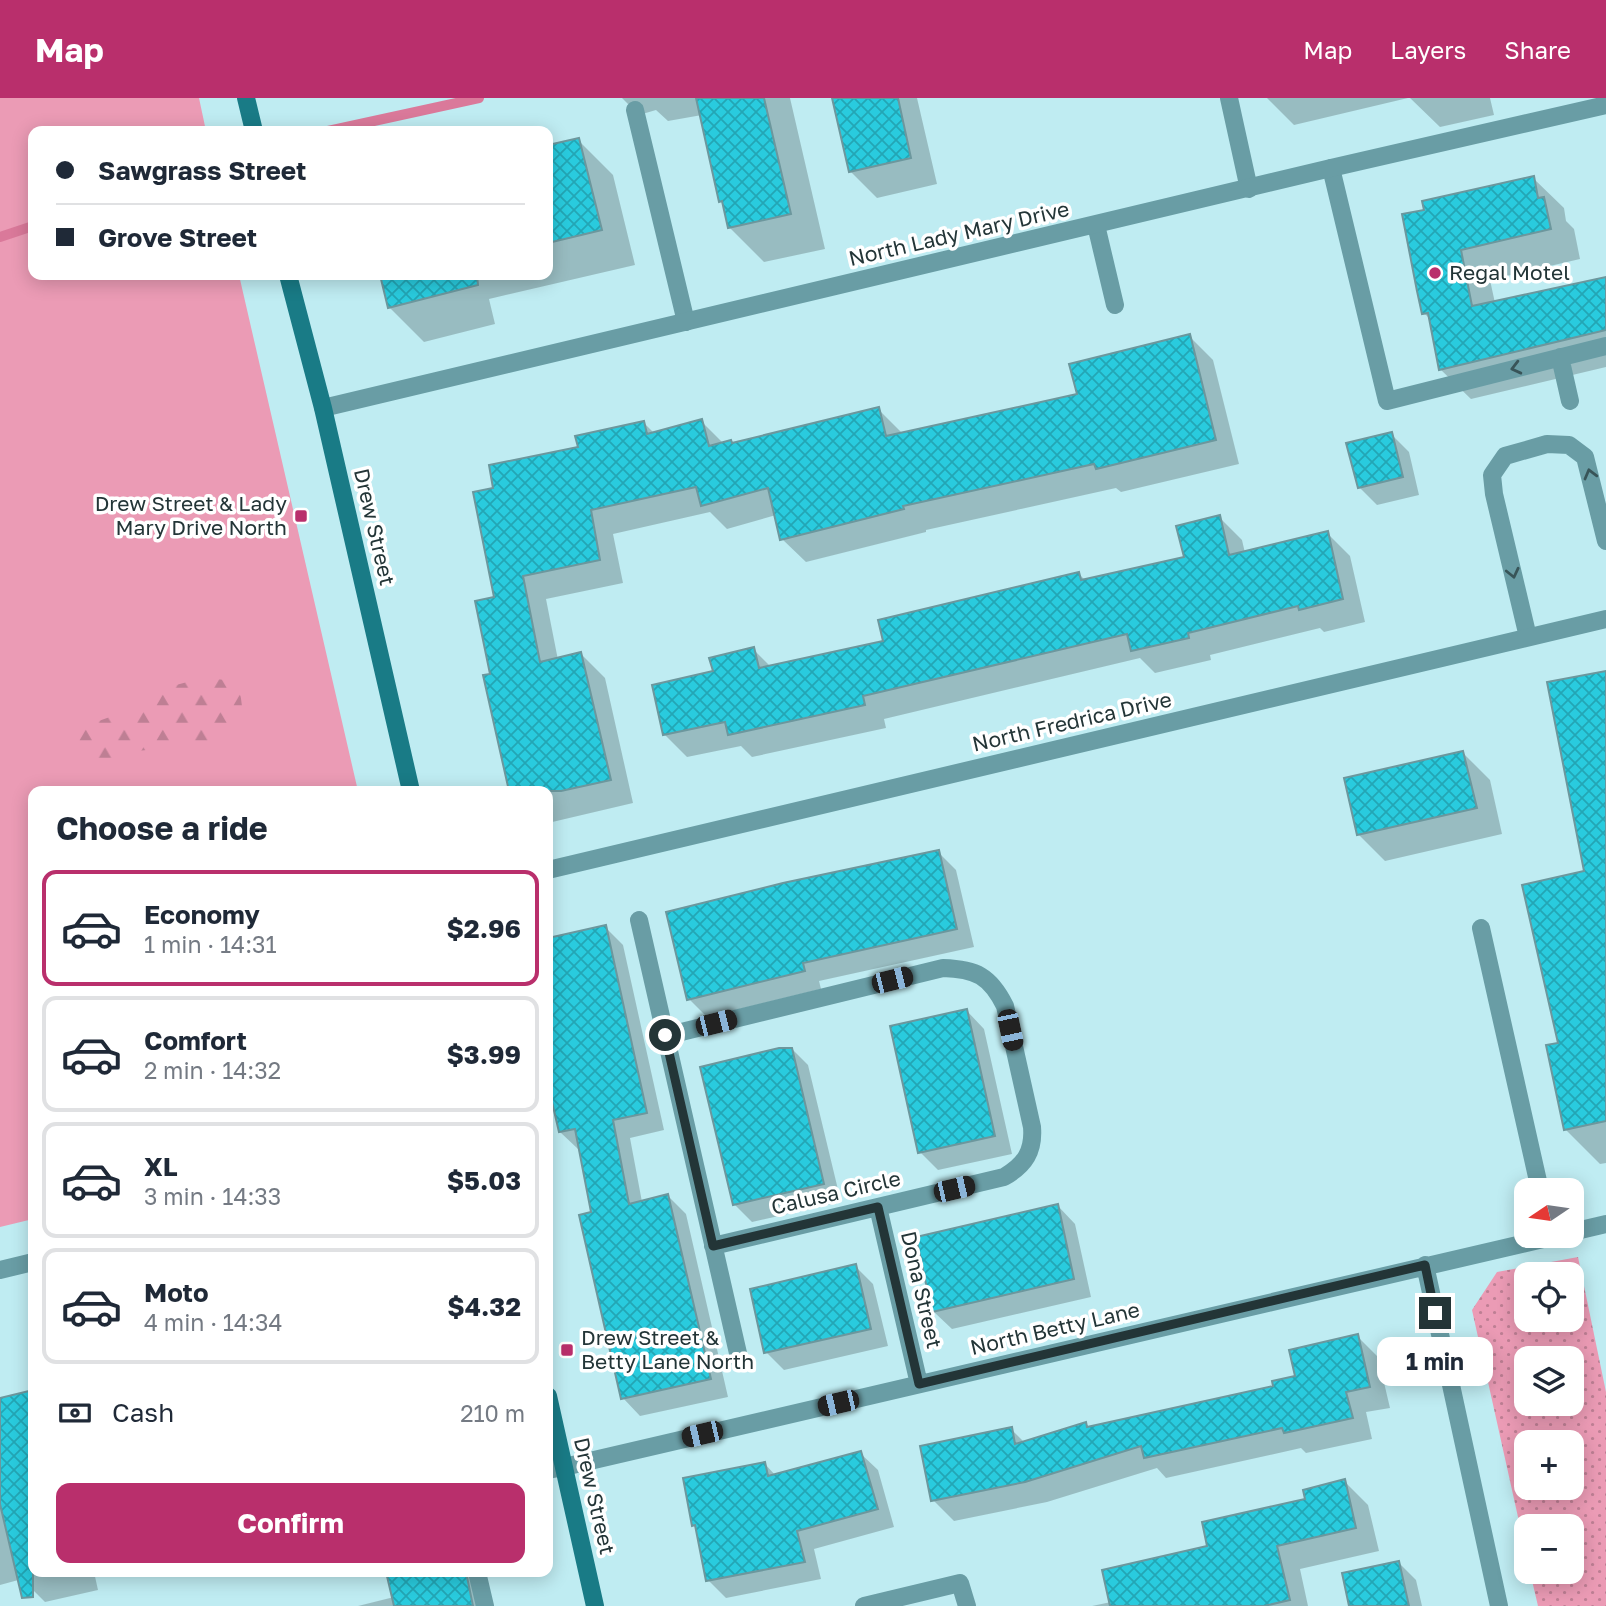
<!DOCTYPE html>
<html lang="en">
<head>
<meta charset="utf-8">
<style>
  body { margin:0; font-family:"Golos Text",sans-serif; background:#f2f2f3; color:#1f2937; height:100vh; display:flex; flex-direction:column; font-size:26px; white-space:nowrap }
  * { box-sizing:border-box; margin:0 }
  p { font-size:23px; color:#747a83 }
  .icon { flex:none; width:38px; height:38px; fill:none; stroke:currentColor; stroke-width:2; stroke-linecap:round; stroke-linejoin:round }
  .map { position:relative; flex:1; overflow:hidden }
  .sheet { position:absolute; left:28px; top:688px; width:525px; height:791px; display:flex; flex-direction:column; background:#fff; border-radius:14px; box-shadow:0 4px 18px #0003 }
  .sheet>* { flex:none }
  .top-card { position:absolute; left:28px; top:28px; width:525px; height:154px; border-radius:14px; box-shadow:0 4px 18px #0003; display:grid; align-content:center; height:154px; padding:0 28px; background:#fff }
  .needle { width:46px; rotate:257deg }
  .controls { position:absolute; left:1514px; top:1080px; display:grid; gap:14px }
  .controls a { display:grid; place-items:center; width:70px; height:70px; border-radius:14px; background:#fff; box-shadow:0 4px 18px #0003; font-size:35px }
  .end { position:absolute; width:32px; height:32px; margin:-16px; border:9px solid #233537; background:#fff; box-shadow:0 0 0 4px #fff }
  .from { border-radius:50% }
  .bubble { position:absolute; height:49px; border-radius:14px; background:#fff; box-shadow:0 4px 18px #0003; font-size:23px; font-weight:700; line-height:49px; text-align:center }
  .car { position:absolute; width:21px; height:42px; margin:-21px -10px; border-radius:9px; box-shadow:0 0 5px 2px #0007; background:linear-gradient(#222 24%,#8ab4d8 0 40%,#222 0 76%,#8ab4d8 0 86%,#222 0) }
  .top-card b { display:flex; align-items:center; gap:24px; height:66px; font-size:26px }
  .top-card b+b { border-top:2px solid #e0e1e3 }
  .top-card i { width:18px; height:18px; background:#1f2937 }
  ul { padding:0; list-style:none }
  li { display:flex; align-items:center; gap:21px; height:116px; margin:0 14px 10px; padding:0 14px; border:4px solid #e0e1e3; border-radius:14px }
  li div { flex:1 }
  li b { display:block; font-size:26px }
  li em { font-style:normal; font-weight:700 }
  li.selected { border-color:#b92f6c }
  li>.icon { width:63px; height:63px; stroke-width:1.5 }
  h2 { padding:0 28px; font-size:32px; line-height:84px }
  .pay { display:flex; align-items:center; gap:18px; height:77px; padding:0 28px; font-size:26px }
  .pay p { margin-inline-start:auto }
  .cta { display:flex; gap:14px; margin-top:auto; padding:14px 28px }
  .cta a { flex:1; height:80px; border-radius:14px; background:#b92f6c; color:#fff; font-size:28px; font-weight:700; line-height:80px; text-align:center }
  header { display:flex; align-items:center; gap:42px; box-sizing:border-box; height:98px; padding:0 35px; background:#b92f6c; color:#fff }
  header strong { font-size:33px }
  nav { display:flex; gap:38px; margin-inline-start:auto; font-size:24px }
  .map>svg:first-child { display:block }
</style>
</head>
<body>
<header>
<strong>Map</strong>
<nav><a>Map</a><a>Layers</a><a>Share</a></nav>
</header>
<div class="map">
<svg width="1606" height="1508" viewBox="0 0 1606 1508">
  <defs>
    <pattern id="forest-firs" width="22" height="20" patternUnits="userSpaceOnUse" patternTransform="scale(1.75)"><rect width="22" height="20" fill="#eb9bb5"/><path d="M5 1l3.5 6h-7zM16 11l3.5 6h-7z" fill="#be7f94"/></pattern>
    <pattern id="park-dots" width="8" height="8" patternUnits="userSpaceOnUse" patternTransform="scale(1.75)"><rect width="8" height="8" fill="#eb9bb5"/><path d="M2 2h.1M6 6h.1" fill="none" stroke="#be7f94" stroke-width="1.8" stroke-linecap="round"/></pattern>
    <pattern id="building-cross-hatch" width="8" height="8" patternUnits="userSpaceOnUse" patternTransform="scale(1.75)"><rect width="8" height="8" fill="#29cbde"/><path d="M0 0l8 8M0 8l8-8" fill="none" stroke="#23a6b5"/></pattern>
  </defs>
  <rect width="100%" height="100%" fill="#bfecf2"/>
  <path fill="#eb9bb5" d="M0 0H199L206 33H33V177H239L358 693H33V1121L0 1129Z"/>
  <path fill="url(#forest-firs)" d="M202 580 227 582 240 593 243 616 227 634 206 646 137 653 114 665 73 657 79 630 135 610 165 590Z"/>
  <path fill="url(#park-dots)" fill-rule="evenodd" d="M1578 1159 1606 1294V1508H1538L1530 1474H1572V1428H1526V1455L1472 1212 1497 1174ZM1526 1176H1572V1222H1526ZM1526 1260H1572V1306H1526ZM1526 1344H1572V1390H1526Z"/>
  <path fill="#0003" d="M622 0H790L825 151 764 164 729 129 725 107 721 103 702 17 668 23 656 12 639 17Z
    M834 0H917L937 86 877 100 850 73Z
    M1267 0H1408L1294 27Z
    M1410 0H1490L1494 17 1440 29Z
    M578 42 613 77 635 167 489 201 495 226 424 244 389 209 382 177H548V49Z
    M1533 80 1564 110 1566 123 1574 131 1580 161 1490 182 1495 205 1606 180V269L1471 301 1440 271 1431 222 1424 215 1426 113Z
    M1189 238 1213 262 1239 366 1121 394 1116 390 926 432V434L806 464 782 441 776 417 727 431 710 414 613 436 623 485 546 501 558 562 581 556 605 580 633 705 548 725V693H511L492 577 496 501 495 391 580 351 643 324 655 336 701 323 724 346 731 344 734 347 878 311 903 336 1079 297Z
    M1391 336 1409 354 1419 397 1377 407 1359 389Z
    M1219 419 1242 442 1245 455 1327 435 1350 458 1365 524 1324 534 1320 530 1210 557 1211 562 1155 575 1140 560 884 621 886 630 752 659 741 648 687 659 664 636 715 575 753 551 771 569 885 544 1079 476 1086 483 1186 461Z
    M1606 574V1065L1600 1066 1565 1031 1560 946 1586 774Z
    M1463 655 1490 682 1502 736 1385 763 1358 736Z
    M938 754 956 772 974 849 819 883 821 891 707 919 689 901Z
    M605 829 623 847 664 1032 630 1040 642 1104 668 1098 686 1116 728 1299 640 1318 623 1300 581 1051H578L560 1034 548 977V841Z
    M967 913 984 931 1012 1056 938 1072 920 1054Z
    M790 949 808 967 841 1104 752 1124 734 1106 702 970Z
    M1058 1108 1075 1126 1091 1199 952 1231 934 1214 918 1141Z
    M855 1168 873 1186 888 1248 784 1272 766 1254Z
    M1357 1238 1378 1259 1390 1310 1366 1314 1372 1341 1306 1355 1301 1350 1166 1380 1157 1370 1047 1404 954 1423 933 1402 1011 1331 1025 1345 1085 1326 1089 1330 1275 1289 1297 1279Z
    M33 1294V1474H94L98 1492 45 1504 22 1481 0 1487V1302Z
    M860 1355 878 1372 894 1429 814 1451 821 1481 726 1500 708 1482 698 1431 693 1427 765 1366 776 1378Z
    M1344 1383 1368 1407 1379 1453 1300 1471 1308 1508H1092L1111 1504Z
    M1398 1464 1416 1482 1422 1508H1351Z
    M387 1474H481L490 1508H358L394 1499Z"/>
  <g fill="none" stroke-linecap="round" stroke-linejoin="round">
    <path stroke="#da799a" stroke-width="10" d="M328 33 479 0
      M0 139 33 128"/>
  </g>
  <path fill="url(#building-cross-hatch)" stroke="#6c979d" stroke-width="2" d="M696 0H764L791 116 728 130 722 103 719 104Z
    M832 0H898L911 60 849 74Z
    M579 40 602 132 548 145V47Z
    M1534 78 1538 100 1544 99 1551 131 1461 152 1472 208 1606 179V232L1439 272 1428 215 1422 216 1417 193 1402 116 1424 112 1422 103Z
    M380 177H477L478 187 388 210Z
    M1190 236 1216 342 1096 371 1094 366 903 408 904 411 780 442 768 390 701 408 696 389 591 412 600 462 523 478 540 564 581 554 611 682 561 693H509L483 577 490 576 475 503 494 499 473 394 493 390 489 367 578 349 575 338 644 323 647 336 702 321 709 348 731 342 732 345 879 309 886 338 1077 296 1069 266Z
    M1392 334 1403 379 1358 390 1346 345Z
    M1220 417 1229 457 1328 433 1343 501 1299 512 1298 508 1188 535 1189 540 1131 553 1127 536 863 598 865 607 728 637 725 624 663 637 652 587 713 573 709 560 754 549 759 570 883 543 878 522 1079 474 1081 482 1184 459 1176 428Z
    M1606 573V1023L1564 1032 1546 947 1558 945 1522 787 1584 773 1547 584Z
    M1463 653 1477 710 1357 737 1344 680Z
    M939 752 957 831 803 865 805 873 687 902 666 814 783 785Z
    M606 827 647 1015 613 1022 629 1106 668 1096 711 1281 621 1301 579 1117 591 1114 575 1031 559 1034 548 987V840Z
    M967 911 995 1038 918 1055 890 928Z
    M779 950H792L824 1086 733 1107 700 969Z
    M1058 1106 1074 1181 932 1214 916 1139Z
    M856 1166 871 1231 764 1255 750 1191Z
    M1358 1236 1370 1289 1346 1294 1353 1320 1284 1335 1282 1330 1144 1360 1141 1348 1025 1384 931 1403 920 1348 1012 1329 1015 1346 1086 1324 1087 1329 1273 1288 1272 1283 1295 1278 1289 1252Z
    M33 1292V1499L22 1500 0 1406V1300Z
    M861 1353 878 1411 797 1433 805 1464 706 1483 695 1427 692 1428 683 1380 765 1364 768 1378Z
    M1345 1381 1356 1430 1277 1448 1290 1502 1264 1508H1110L1102 1472 1207 1448 1202 1424 1305 1401 1303 1392Z
    M1399 1463 1409 1508H1349L1342 1475Z
    M386 1474H466L473 1508H394Z"/>
  <g fill="none" stroke-linecap="round" stroke-linejoin="round">
    <path stroke="#699da5" stroke-width="18" d="M1229 0 1249 91
      M635 12 686 224
      M1331 70 1387 303 1606 248
      M1096 127 1115 207
      M1560 259 1570 303
      M1528 539 1494 396 1492 377 1505 358 1547 346 1569 347 1585 359 1606 443
      M1481 830 1540 1092
      M548 1372 564 1369
      M477 1474 485 1508
      M864 1508 960 1485 967 1508"/>
    <path stroke="#699da5" stroke-width="18" d="M323 310 1331 70 1606 7
      M548 772 1606 521
      M639 822 740 1264
      M665 938 943 870C976 871 990 878 1005 908L1032 1029C1034 1053 1025 1067 1004 1079L713 1148
      M878 1109 919 1286
      M1572 1134 1606 1126
      M1425 1167 1499 1508
      M564 1369 1556 1138"/>
    <path stroke="#699da5" stroke-width="18" d="M0 1172 33 1164"/>
    <path stroke="#197b86" stroke-width="18" d="M246 0 254 33
      M288 177 323 310 411 693
      M548 1298 595 1508"/>
  </g>
  <defs><path id="oneway-chevron" d="M-2-3.5L2.5 0L-2 3.5" fill="none" stroke-width="1.6" stroke-linecap="round" stroke-linejoin="round" transform="scale(1.75)"/></defs>
  <g stroke="#385458">
    <use href="#oneway-chevron" transform="translate(1516 270) rotate(166)"/>
    <use href="#oneway-chevron" transform="translate(1590 376) rotate(-105)"/>
    <use href="#oneway-chevron" transform="translate(1513 475) rotate(77)"/>
  </g>
  <g fill="none" stroke-linecap="round" stroke-linejoin="round">
    <path stroke="#233537" stroke-width="9" d="M665 937 713 1148 878 1109 919 1286 1425 1167 1435 1215"/>
  </g>
  <g fill="#b92f6c" stroke="#fff" stroke-width="2.5">
    <circle cx="1435" cy="175" r="7"/>
    <rect x="294" y="411" width="14" height="14" rx="3.5"/>
    <rect x="560" y="1245" width="14" height="14" rx="3.5"/>
  </g>
  <g text-anchor="middle" stroke-width="7" stroke-linejoin="round" paint-order="stroke">
    <g font-size="21" fill="#233537" stroke="#fff">
      <text transform="translate(959 136) rotate(-13)" y="7">North Lady Mary Drive</text>
      <text transform="translate(374 429) rotate(77)" y="7">Drew Street</text>
      <text transform="translate(1072 624) rotate(-13)" y="7">North Fredrica Drive</text>
      <text transform="translate(836 1095) rotate(-13)" y="7">Calusa Circle</text>
      <text transform="translate(921 1192) rotate(77)" y="7">Dona Street</text>
      <text transform="translate(1055 1231) rotate(-13)" y="7">North Betty Lane</text>
      <text transform="translate(594 1398) rotate(77)" y="7">Drew Street</text>
    </g>
    <g font-size="21" fill="#233537" stroke="#fff" text-anchor="start">
      <text x="1449" y="182">Regal Motel</text>
      <text x="287" y="413" text-anchor="end">Drew Street &amp; Lady<tspan x="287" dy="24">Mary Drive North</tspan></text>
      <text x="581" y="1247">Drew Street &amp;<tspan x="581" dy="24">Betty Lane North</tspan></text>
    </g>
  </g>
</svg>
<div class="controls">
<a><svg class="needle" viewBox="-14 -14 28 28"><path d="M0-13l5 13h-10z" fill="#e53935"/><path d="M0 13l5-13h-10z" fill="#747a83"/></svg></a>
<a><svg class="icon" aria-label="locate" viewBox="0 0 24 24"><circle cx="12" cy="12" r="6"/><path d="M12 2v4M12 18v4M2 12h4M18 12h4"/></svg></a>
<a><svg class="icon" aria-label="layers" viewBox="0 0 24 24"><path d="M12 4l9 5-9 5-9-5zM3 14l9 5 9-5"/></svg></a>
<a>+</a>
<a>−</a>
</div>
<i class="end from" style="left:665px;top:937px"></i>
<i class="end" style="left:1435px;top:1215px"></i>
<div class="bubble" style="left:1377px;top:1239px;width:116px">1 min</div>
<i class="car" style="left:892px;top:882px;rotate:76deg"></i>
<i class="car" style="left:716px;top:925px;rotate:76deg"></i>
<i class="car" style="left:1010px;top:932px;rotate:168deg"></i>
<i class="car" style="left:954px;top:1091px;rotate:77deg"></i>
<i class="car" style="left:838px;top:1305px;rotate:257deg"></i>
<i class="car" style="left:702px;top:1336px;rotate:257deg"></i>
<div class="top-card">
<b><i class="from"></i>Sawgrass Street</b>
<b><i></i>Grove Street</b>
</div>
<section class="sheet">
<h2>Choose a ride</h2>
<ul>
<li class="selected"><svg class="icon" aria-label="car" viewBox="0 0 24 24"><path d="M5 17H2v-5l4-1 3-4h7l3 4 3 1v5h-3M9 17h6M6 11h13"/><circle cx="7" cy="17" r="2"/><circle cx="17" cy="17" r="2"/></svg><div><b>Economy</b><p>1 min · 14:31</p></div><em>$2.96</em></li>
<li><svg class="icon" aria-label="car" viewBox="0 0 24 24"><path d="M5 17H2v-5l4-1 3-4h7l3 4 3 1v5h-3M9 17h6M6 11h13"/><circle cx="7" cy="17" r="2"/><circle cx="17" cy="17" r="2"/></svg><div><b>Comfort</b><p>2 min · 14:32</p></div><em>$3.99</em></li>
<li><svg class="icon" aria-label="car" viewBox="0 0 24 24"><path d="M5 17H2v-5l4-1 3-4h7l3 4 3 1v5h-3M9 17h6M6 11h13"/><circle cx="7" cy="17" r="2"/><circle cx="17" cy="17" r="2"/></svg><div><b>XL</b><p>3 min · 14:33</p></div><em>$5.03</em></li>
<li><svg class="icon" aria-label="car" viewBox="0 0 24 24"><path d="M5 17H2v-5l4-1 3-4h7l3 4 3 1v5h-3M9 17h6M6 11h13"/><circle cx="7" cy="17" r="2"/><circle cx="17" cy="17" r="2"/></svg><div><b>Moto</b><p>4 min · 14:34</p></div><em>$4.32</em></li>
</ul>
<div class="pay"><svg class="icon" aria-label="cash" viewBox="0 0 24 24"><path d="M3 7h18v10H3z"/><circle cx="12" cy="12" r="2"/></svg>Cash<p>210 m</p></div>
<div class="cta"><a>Confirm</a></div>
</section>
</div>
</body>
</html>
